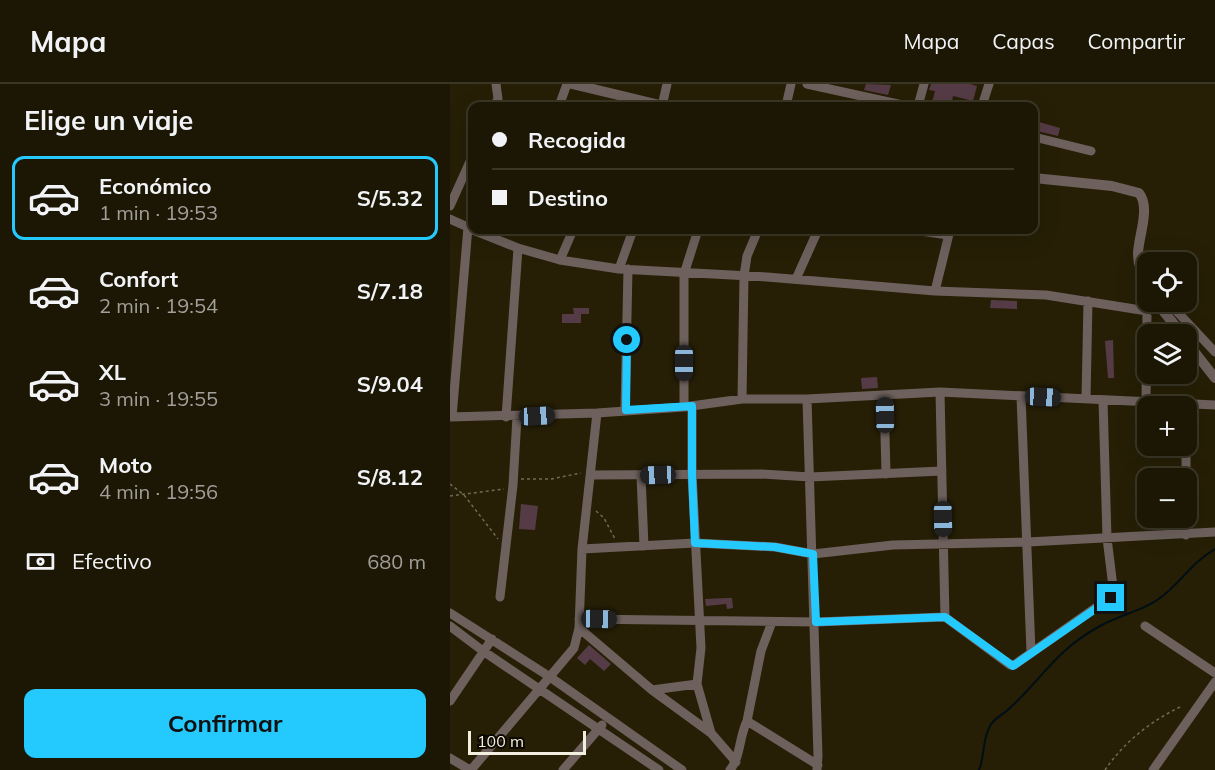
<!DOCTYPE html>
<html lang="es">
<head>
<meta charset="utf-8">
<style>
  body { margin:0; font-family:Mulish,sans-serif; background:#292413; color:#f1f3f6; height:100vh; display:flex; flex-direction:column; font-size:22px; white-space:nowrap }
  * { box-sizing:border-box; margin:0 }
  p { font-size:20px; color:#a09f9a }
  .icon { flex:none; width:33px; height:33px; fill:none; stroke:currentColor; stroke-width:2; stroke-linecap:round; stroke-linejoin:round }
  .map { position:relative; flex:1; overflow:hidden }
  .details { display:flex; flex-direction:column; background:#1c1704; width:450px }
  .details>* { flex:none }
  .banner { position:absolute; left:18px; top:18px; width:570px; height:132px; border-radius:12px; box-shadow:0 6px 24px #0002,0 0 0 2px #3a3626; display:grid; align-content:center; height:132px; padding:0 24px; background:#1c1704 }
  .fabs { position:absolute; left:687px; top:168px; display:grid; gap:12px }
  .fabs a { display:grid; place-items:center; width:60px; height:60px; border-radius:12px; background:#1c1704; box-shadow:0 6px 24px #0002,0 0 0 2px #3a3626; font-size:30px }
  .scale { position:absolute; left:18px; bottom:15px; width:118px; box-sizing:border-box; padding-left:6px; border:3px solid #f3efe0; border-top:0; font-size:16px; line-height:21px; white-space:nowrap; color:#f3efe0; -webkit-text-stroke:4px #0c0902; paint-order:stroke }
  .end { position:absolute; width:27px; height:27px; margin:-14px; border:8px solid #24c9fe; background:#111; box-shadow:0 0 0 3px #111 }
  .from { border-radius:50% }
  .car { position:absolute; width:18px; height:36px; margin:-18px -9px; border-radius:8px; box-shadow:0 0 4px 2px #0007; background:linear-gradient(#222 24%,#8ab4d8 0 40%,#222 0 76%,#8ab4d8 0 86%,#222 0) }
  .banner b { display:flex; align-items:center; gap:21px; height:57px; font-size:22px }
  .banner b+b { border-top:2px solid #3a3626 }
  .banner i { width:15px; height:15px; background:#f1f3f6 }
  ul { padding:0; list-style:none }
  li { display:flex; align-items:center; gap:18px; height:84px; margin:0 12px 9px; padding:0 12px; border:3px solid transparent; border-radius:12px }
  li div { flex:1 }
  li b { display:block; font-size:22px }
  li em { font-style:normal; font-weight:700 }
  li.current { border-color:#24c9fe }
  li>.icon { width:54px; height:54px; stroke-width:1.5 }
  h2 { padding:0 24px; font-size:27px; line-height:72px }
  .pay { display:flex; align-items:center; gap:15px; height:66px; padding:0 24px; font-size:22px }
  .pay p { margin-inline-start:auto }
  .primary-button { display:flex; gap:12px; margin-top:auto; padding:12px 24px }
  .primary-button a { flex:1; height:69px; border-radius:12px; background:#24c9fe; color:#111; font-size:24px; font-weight:700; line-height:69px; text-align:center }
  header { display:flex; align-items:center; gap:36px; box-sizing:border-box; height:84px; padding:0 30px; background:#1c1704; border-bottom:2px solid #3a3626 }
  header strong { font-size:28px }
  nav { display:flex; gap:33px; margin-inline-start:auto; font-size:21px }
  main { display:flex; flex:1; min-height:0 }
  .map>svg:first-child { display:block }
</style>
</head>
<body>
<header>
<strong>Mapa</strong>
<nav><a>Mapa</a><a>Capas</a><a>Compartir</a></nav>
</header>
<main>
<section class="details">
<h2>Elige un viaje</h2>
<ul>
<li class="current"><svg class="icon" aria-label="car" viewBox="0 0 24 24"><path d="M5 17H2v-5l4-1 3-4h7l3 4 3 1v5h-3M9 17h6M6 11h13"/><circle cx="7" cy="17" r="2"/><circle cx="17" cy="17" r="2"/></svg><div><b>Económico</b><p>1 min · 19:53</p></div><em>S/5.32</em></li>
<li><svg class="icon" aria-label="car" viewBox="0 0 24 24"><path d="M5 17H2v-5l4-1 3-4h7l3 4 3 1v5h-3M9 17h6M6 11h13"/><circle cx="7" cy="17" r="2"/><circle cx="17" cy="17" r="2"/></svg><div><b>Confort</b><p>2 min · 19:54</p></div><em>S/7.18</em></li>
<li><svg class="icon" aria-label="car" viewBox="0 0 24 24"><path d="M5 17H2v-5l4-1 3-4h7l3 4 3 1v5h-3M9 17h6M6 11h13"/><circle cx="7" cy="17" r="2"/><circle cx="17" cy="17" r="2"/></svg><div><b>XL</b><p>3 min · 19:55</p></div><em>S/9.04</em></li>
<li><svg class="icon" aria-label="car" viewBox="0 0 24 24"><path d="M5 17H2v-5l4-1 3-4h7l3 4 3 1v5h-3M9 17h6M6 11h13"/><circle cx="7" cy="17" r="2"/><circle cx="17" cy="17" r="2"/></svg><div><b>Moto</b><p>4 min · 19:56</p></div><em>S/8.12</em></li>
</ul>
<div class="pay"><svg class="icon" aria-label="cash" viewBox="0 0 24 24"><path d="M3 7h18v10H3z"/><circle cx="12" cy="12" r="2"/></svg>Efectivo<p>680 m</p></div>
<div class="primary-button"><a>Confirmar</a></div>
</section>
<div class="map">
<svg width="765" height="686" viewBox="0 0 765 686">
  <rect width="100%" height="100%" fill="#261f06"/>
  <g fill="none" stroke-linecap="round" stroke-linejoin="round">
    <path stroke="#000e15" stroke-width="2" d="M529 686C535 672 532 656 540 642 544 634 554 630 560 624 594 592 608 564 652 541 672 530 696 526 714 511 732 496 744 477 765 465"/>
  </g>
  <path fill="#553b45" d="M416 0 441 1 438 11 414 6Z
    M481 0H520L527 2 523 17 503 12 501 22H481L485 7 479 6Z
    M589 38 610 44 608 52 587 47Z
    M541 216 567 217V225L540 224Z
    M123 224H139V230H131V239H112V230H124Z
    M663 256 664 294H658L655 257Z
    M427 293 428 304 412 305 411 294Z
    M71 420 88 422 85 446 69 445Z
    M276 514H282L283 524 277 525 276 520 256 522 255 515Z
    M139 561 161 580 154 587 140 575 135 581 127 574Z"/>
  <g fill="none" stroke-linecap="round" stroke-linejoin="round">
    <path stroke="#706a55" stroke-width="1.5" stroke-dasharray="3 3" stroke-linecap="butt" d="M71 395H101L131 389
      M0 400 14 411 48 455
      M0 412 54 405
      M146 427 154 434 165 455
      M655 686C673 659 701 637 730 623"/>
    <path stroke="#6e615d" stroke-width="9" d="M357 0 457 22
      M44 22 48 15 46 0
      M109 22 117 0
      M212 22 217 0
      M336 22 341 0
      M468 22 474 0
      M532 22 539 0
      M584 53 641 67
      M0 122 22 73
      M0 135 22 145
      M23 146 68 164 110 176 169 185 317 193 485 207 596 211 697 227 709 222
      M464 146 498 151
      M110 176 123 146
      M169 185 183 146
      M346 195 368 146
      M485 207 500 146
      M718 218 765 268
      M490 308 495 533
      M434 311 436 390
      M571 312 581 568
      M292 315 294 192 297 172 308 146
      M357 315 368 672 367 686
      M636 315 638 217
      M696 318 697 227
      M242 322V390L251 564 247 600 261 649
      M234 323V190L248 146
      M175 326 178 185
      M0 333 147 329 234 323 292 315H357L490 308 765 321
      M2 333 18 143
      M56 333 68 164
      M141 391 312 390 360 393 492 387
      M191 392 194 462
      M736 394V362
      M736 451V434
      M132 465 245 459 325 463 363 470 443 461 578 458 765 448
      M50 513 63 401 67 333
      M0 529 100 593 232 686
      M129 535 366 538 495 533 560 581H564L664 511 657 454 653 316
      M0 542 33 567 209 686
      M695 542 765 589
      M129 544 202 606 261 649 286 678
      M202 606 247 600
      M0 617 42 555
      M297 637 311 567 322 538
      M0 674 20 686
      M21 686 124 564 129 544 132 465 147 329
      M113 686 152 641
      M280 686C291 672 289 653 297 637L368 681
      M703 686 765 598"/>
    <path stroke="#6e615d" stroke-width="10" d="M122 0 214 22
      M584 94 662 102 689 109C701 124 688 153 688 170 688 182 693 192 698 203
      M706 218 732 250
      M736 257 765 294"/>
  </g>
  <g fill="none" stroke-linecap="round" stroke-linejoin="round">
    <path stroke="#24c9fe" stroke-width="8" d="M177 256 176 326 242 322V390L245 459 325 463 363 470 366 538 495 533 563 582 661 514"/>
  </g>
</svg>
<div class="fabs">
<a><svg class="icon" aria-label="locate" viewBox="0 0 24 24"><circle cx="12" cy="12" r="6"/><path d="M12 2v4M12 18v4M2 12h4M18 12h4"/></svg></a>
<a><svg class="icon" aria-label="layers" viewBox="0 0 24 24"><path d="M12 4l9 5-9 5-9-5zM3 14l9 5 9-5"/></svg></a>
<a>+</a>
<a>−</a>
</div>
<div class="scale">100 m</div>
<i class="end from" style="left:177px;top:256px"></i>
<i class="end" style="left:661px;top:514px"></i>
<i class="car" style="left:234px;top:279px;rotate:180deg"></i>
<i class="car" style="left:593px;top:313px;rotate:93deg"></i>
<i class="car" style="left:435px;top:331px;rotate:359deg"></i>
<i class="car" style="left:87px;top:332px;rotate:87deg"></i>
<i class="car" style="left:208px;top:391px;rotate:268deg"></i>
<i class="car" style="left:493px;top:435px;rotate:179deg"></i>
<i class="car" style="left:149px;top:535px;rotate:91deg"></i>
<div class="banner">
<b><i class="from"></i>Recogida</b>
<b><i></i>Destino</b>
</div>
</div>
</main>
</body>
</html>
